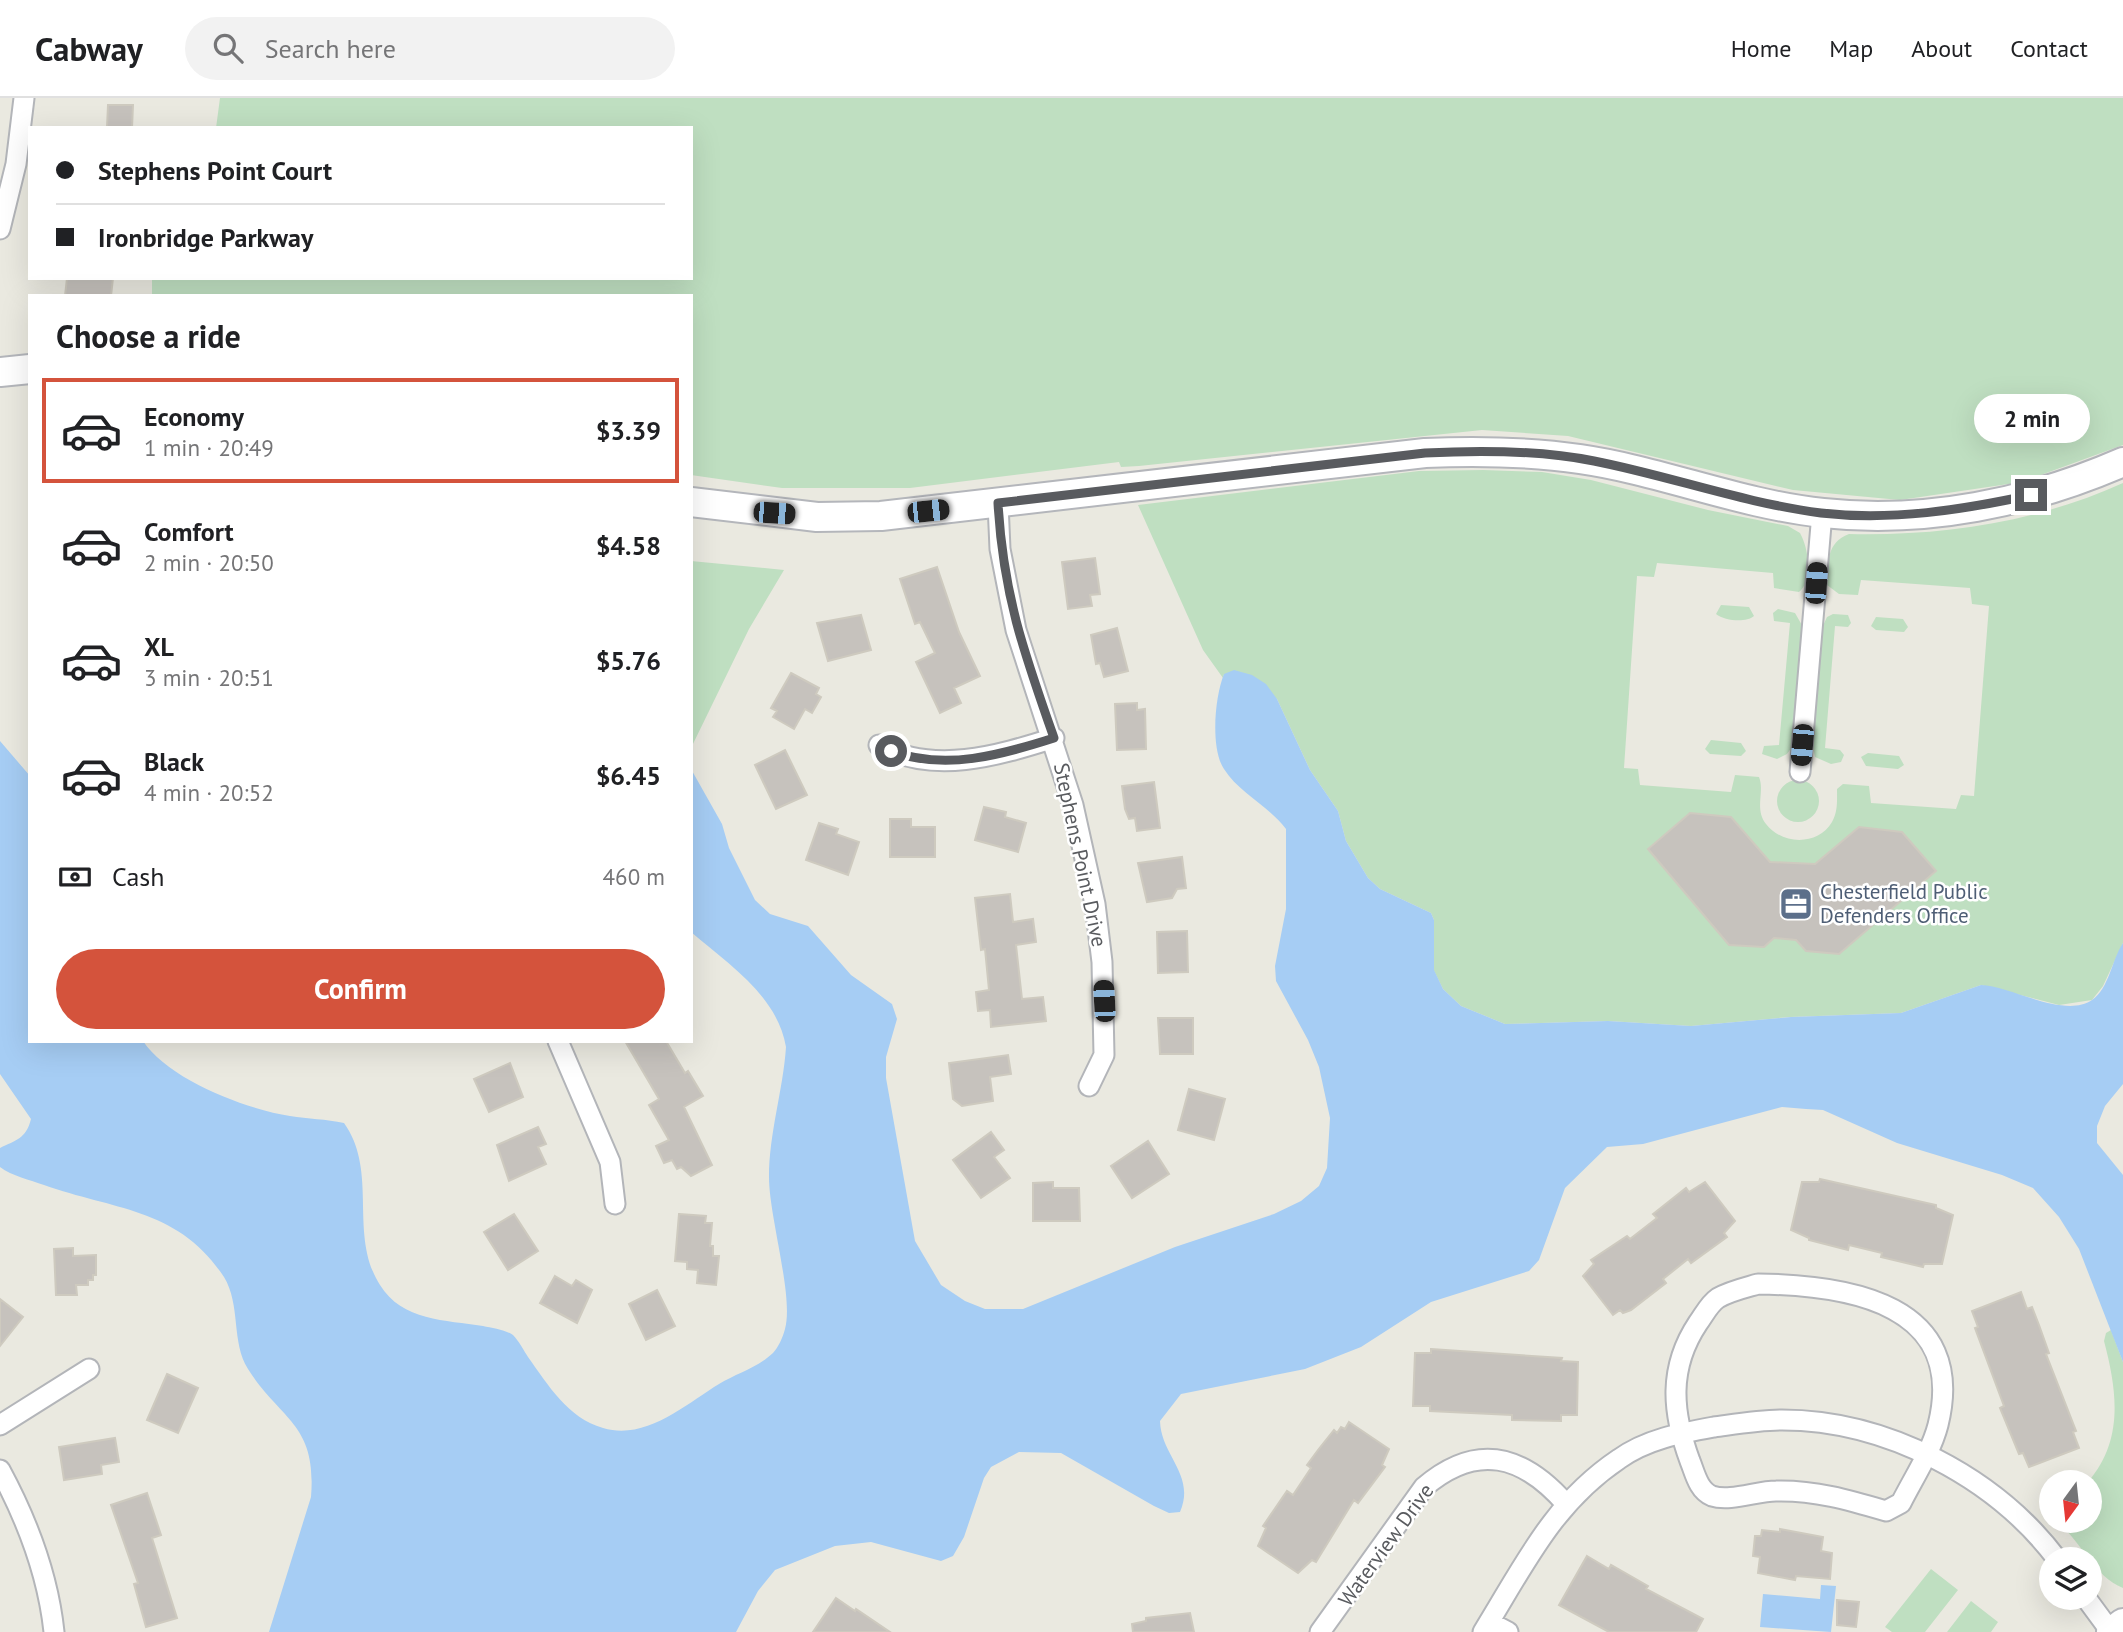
<!DOCTYPE html>
<html lang="en">
<head>
<meta charset="utf-8">
<style>
  body { margin:0; font-family:"PT Sans",sans-serif; background:#f2f2f2; color:#202124; height:100vh; display:flex; flex-direction:column; font-size:26px; white-space:nowrap }
  * { box-sizing:border-box; margin:0 }
  p { font-size:23px; color:#757577 }
  .icon { flex:none; width:38px; height:38px; fill:none; stroke:currentColor; stroke-width:2; stroke-linecap:round; stroke-linejoin:round }
  .map { position:relative; flex:1; overflow:hidden }
  .drawer { position:absolute; left:28px; top:196px; width:665px; height:749px; display:flex; flex-direction:column; background:#fff; border-radius:0px; box-shadow:0 7px 28px #0002 }
  .drawer>* { flex:none }
  .top-card { position:absolute; left:28px; top:28px; width:665px; height:154px; border-radius:0px; box-shadow:0 7px 28px #0002; display:grid; align-content:center; height:154px; padding:0 28px; background:#fff }
  .needle { width:46px; rotate:195deg }
  .controls { position:absolute; left:2039px; top:1372px; display:grid; gap:14px }
  .controls a { display:grid; place-items:center; width:63px; height:63px; border-radius:50%; background:#fff; box-shadow:0 7px 28px #0002; font-size:35px }
  .end { position:absolute; width:32px; height:32px; margin:-16px; border:9px solid #595b5f; background:#fff; box-shadow:0 0 0 4px #fff }
  .from { border-radius:50% }
  .bubble { position:absolute; height:49px; border-radius:24px; background:#fff; box-shadow:0 7px 28px #0002; font-size:23px; font-weight:700; line-height:49px; text-align:center }
  .car { position:absolute; width:21px; height:42px; margin:-21px -10px; border-radius:9px; box-shadow:0 0 5px 2px #0007; background:linear-gradient(#222 24%,#8ab4d8 0 40%,#222 0 76%,#8ab4d8 0 86%,#222 0) }
  .top-card b { display:flex; align-items:center; gap:24px; height:66px; font-size:26px }
  .top-card b+b { border-top:2px solid #e0e0e0 }
  .top-card i { width:18px; height:18px; background:#202124 }
  ul { padding:0; list-style:none }
  li { display:flex; align-items:center; gap:21px; height:105px; margin:0 14px 10px; padding:0 14px; border:4px solid transparent; border-radius:0px }
  li div { flex:1 }
  li b { display:block; font-size:26px }
  li em { font-style:normal; font-weight:700 }
  li.selected { border-color:#d4533c }
  li>.icon { width:63px; height:63px; stroke-width:1.5 }
  h2 { padding:0 28px; font-size:32px; line-height:84px }
  .pay { display:flex; align-items:center; gap:18px; height:77px; padding:0 28px; font-size:26px }
  .pay p { margin-inline-start:auto }
  .button { display:flex; gap:14px; margin-top:auto; padding:14px 28px }
  .button a { flex:1; height:80px; border-radius:42px; background:#d4533c; color:#fff; font-size:28px; font-weight:700; line-height:80px; text-align:center }
  header { display:flex; align-items:center; gap:42px; box-sizing:border-box; height:98px; padding:0 35px; background:#fff; border-bottom:2px solid #e0e0e0 }
  header strong { font-size:33px }
  nav { display:flex; gap:38px; margin-inline-start:auto; font-size:24px }
  .search { width:490px; height:63px; background:#f2f2f2; display:flex; align-items:center; gap:18px; box-sizing:border-box; padding:0 24px; border-radius:38px; color:#757577; font-size:26px }
  .map>svg:first-child { display:block }
</style>
</head>
<body>
<header>
<strong>Cabway</strong>
<div class="search"><svg class="icon" aria-label="search" viewBox="0 0 24 24"><circle cx="10" cy="10" r="6"/><path d="M15 15l6 6"/></svg>Search here</div>
<nav><a>Home</a><a>Map</a><a>About</a><a>Contact</a></nav>
</header>
<div class="map">
<svg width="2123" height="1534" viewBox="0 0 2123 1534">
  <rect width="100%" height="100%" fill="#eae9e0"/>
  <path fill="#bfdfc1" d="M220 0H2123V347L2022 384 1900 402 1793 392 1568 338 1482 332 1139 368 1121 369 1119 364 910 390H782L691 377V198H152V180H691V30H216Z
    M1483 372 1542 374 1591 382 1708 412 1788 428 1800 435C1808 449 1814 482 1799 494L1774 490 1773 475 1657 465 1654 479 1637 478 1624 670 1638 671 1640 687 1731 694 1735 677 1759 679C1765 693 1754 711 1766 726 1782 747 1818 748 1832 724 1838 713 1837 703 1837 691L1843 686 1869 688 1871 705 1956 711 1961 697 1974 698 1989 508 1972 506 1970 490 1861 482 1858 497 1839 496 1827 487C1828 466 1826 444 1849 436 1943 438 2037 424 2123 385V845L2103 888 2092 902 2059 907 1981 887 1901 915 1790 919 1691 928 1608 923 1505 926 1461 908 1443 891 1434 873V822L1431 815 1380 791 1368 780 1346 743 1338 713 1310 672 1277 601 1224 576 1223 580 1203 552 1138 407 1419 373Z
    M691 463 784 472 749 531 691 650Z
    M1721 507 1749 509 1754 518C1746 525 1725 523 1716 516Z
    M1778 511 1795 515 1803 529 1792 649 1787 656 1777 661 1762 656 1764 648 1779 647 1790 525 1774 523 1773 515Z
    M1833 516 1848 517 1851 525 1848 529 1835 528 1825 650 1840 652 1844 657 1841 664 1831 666 1815 659 1812 644 1821 532 1827 519Z
    M1876 519 1903 521 1908 529 1904 534 1876 532 1871 528Z
    M1711 642 1741 645 1746 653 1741 658 1710 656 1705 651Z
    M1868 655 1899 658 1904 667 1898 671 1866 668 1861 659Z
    M1777 703a21 21 0 1 1 42 0a21 21 0 1 1-42 0Z
    M2111 1232 2123 1264V1490C2093 1478 2081 1442 2056 1423H2090L2088 1384C2123 1343 2118 1296 2104 1243L2106 1235Z
    M1931 1471 1958 1492 1925 1534H1892L1885 1529Z
    M1971 1503 1998 1524 1991 1534H1947Z"/>
  <path fill="#a6cdf4" d="M1234 572 1252 577 1266 586 1277 601 1310 672 1338 713 1346 743 1368 780 1380 791 1431 815 1434 822V872L1443 891 1461 908 1505 926 1608 923 1691 928 1791 919 1901 915 1981 887C2011 888 2064 921 2092 902 2109 891 2112 861 2123 845V986L2105 1008 2097 1028V1045L2123 1077V1264L2079 1151 2059 1119 2033 1090 2002 1077 1897 1045 1823 1012 1806 1011 1782 1009 1643 1046 1607 1049 1565 1090 1539 1162 1529 1173 1431 1204 1361 1249 1305 1271 1181 1296 1160 1323C1161 1358 1196 1377 1180 1414L1169 1415 1154 1408 1061 1355 1019 1354 991 1369 984 1380 964 1439 953 1458 941 1463 871 1444 835 1448 775 1472 758 1493 736 1534H269L311 1399C317 1325 281 1323 248 1271 231 1244 241 1207 224 1179 179 1110 114 1112 44 1087 30 1082 12 1078 0 1069V1050C16 1042 26 1041 31 1021L0 976V643L30 678V943H143C168 981 245 1011 290 1018 308 1021 326 1021 344 1025 379 1074 348 1137 380 1187 402 1223 446 1222 483 1228 492 1230 506 1232 513 1237 519 1243 524 1253 528 1259 548 1287 568 1320 603 1330 646 1343 686 1306 719 1286 737 1275 757 1270 773 1255 778 1250 783 1239 785 1231 794 1199 769 1119 769 1079 769 1035 783 993 786 949 777 897 728 866 691 834V671L722 726 729 750 755 802 770 816 808 828 851 877 892 906 897 921 886 959V980L915 1143 941 1187 965 1203 985 1211H1023L1175 1149 1274 1116 1301 1103 1319 1088 1327 1070 1330 1020 1319 969 1308 942 1276 883 1275 868 1286 811V731C1269 708 1239 695 1224 671 1210 650 1215 598 1224 576Z
    M1821 1487 1836 1488 1831 1534 1760 1529 1763 1496 1820 1501Z"/>
  <path fill="#c6c2bd" stroke="#cecabf" stroke-width="2" d="M108 7H133L132 30H107Z
    M67 180H113L111 198H65Z
    M1095 460 1100 496 1090 497 1092 508 1068 511 1062 464Z
    M937 469 959 534 980 578 954 590 961 605 940 615 916 564 935 555 920 524 915 526 900 481Z
    M861 517 871 552 828 563 817 525Z
    M1117 530 1128 573 1104 579 1100 565 1096 566 1091 537Z
    M791 575 819 590 816 596 821 599 812 615 805 611 794 631 773 619 777 613 771 610Z
    M1137 605V612L1145 611 1146 651 1117 652 1115 606Z
    M785 652 807 697 776 711 755 667Z
    M1154 684 1160 730 1137 733 1135 720 1129 721 1125 711 1122 688Z
    M984 709 1006 714 1005 719 1026 725 1018 754 975 742Z
    M1690 715 1731 719 1770 764 1815 766 1859 729 1902 734 1936 773 1839 856 1806 853 1796 842 1774 840 1764 849 1729 847 1648 751Z
    M890 721H911V729H935V759H890Z
    M819 725 838 731 836 736 859 744 848 777 806 762Z
    M1182 759 1186 790 1177 791 1172 800 1147 804 1138 765Z
    M1010 796 1013 824 1033 821 1036 844 1016 847 1022 901 1043 899 1046 923 991 929 990 912 978 913 976 894 989 892 985 851 981 852 975 800Z
    M1187 833 1188 874 1158 875 1157 834Z
    M1158 920H1193V956H1160Z
    M625 943H666L685 975 688 973 703 998 684 1009 712 1067 691 1078 681 1069 677 1071 672 1062 664 1065 656 1048 669 1042 649 1007 659 1001Z
    M1008 957 1011 976 990 979 993 1003 962 1008 953 1001 949 965Z
    M510 965 523 999 489 1014 474 981Z
    M1189 991 1225 1001 1214 1042 1178 1032Z
    M538 1029 546 1046 538 1049 546 1066 509 1083 497 1047Z
    M991 1034 1004 1052 994 1059 1010 1080 981 1100 953 1062Z
    M1148 1043 1169 1076 1132 1100 1111 1068Z
    M1820 1081 1936 1107V1110L1953 1117 1942 1166H1924L1923 1169 1881 1159 1882 1155 1849 1147 1848 1152 1809 1142V1140L1791 1132 1802 1084H1819Z
    M1053 1084V1090H1079L1080 1123H1033V1085Z
    M1705 1084 1735 1123 1724 1135 1727 1139 1691 1165 1688 1161 1663 1181 1666 1185 1631 1212 1623 1215 1620 1212 1613 1217 1583 1178 1594 1166 1591 1162 1627 1138 1630 1141 1657 1120 1653 1116 1686 1090 1689 1094Z
    M514 1116 538 1153 508 1172 484 1134Z
    M679 1116 706 1118 705 1125H712L710 1148H713V1158H719L716 1187 697 1185 698 1172 687 1171V1164L675 1163Z
    M73 1150V1158L96 1157V1177H93V1182H88V1187H76L77 1197H56L54 1151Z
    M555 1178 572 1188 576 1182 592 1192 577 1225 540 1205Z
    M657 1192 675 1228 646 1242 629 1206Z
    M2021 1194 2027 1211 2032 1209 2039 1227 2049 1255 2046 1256 2076 1333 2073 1334 2079 1350 2029 1369 2023 1355 2019 1356 2000 1310 2004 1308 1975 1230 1978 1229 1972 1213Z
    M0 1201 23 1219 0 1248Z
    M1431 1251 1562 1260 1561 1263 1578 1264 1577 1317H1561V1323L1512 1322V1317L1430 1313V1308H1413L1415 1255H1431Z
    M167 1276 198 1290 178 1335 147 1322Z
    M1349 1324 1389 1351 1382 1367 1385 1369 1358 1405 1354 1402 1316 1464 1312 1462 1298 1475 1258 1448 1266 1430 1263 1428 1287 1393 1293 1397 1311 1370 1307 1367 1318 1352 1334 1332 1337 1335 1341 1329 1345 1331Z
    M115 1340 119 1364 101 1367 102 1376 64 1382 59 1349Z
    M147 1395 161 1437 152 1440 177 1520 146 1529 134 1486 138 1485 111 1407Z
    M1780 1431 1823 1439 1821 1453 1832 1455 1830 1481 1796 1478 1795 1482 1758 1475 1760 1459 1753 1458 1755 1438H1761L1762 1432 1780 1434Z
    M1587 1458 1609 1471 1611 1467 1648 1488 1646 1491 1703 1521 1696 1534H1609L1559 1507Z
    M836 1500 855 1513 856 1511 890 1534H813Z
    M1837 1502 1859 1504 1856 1529 1837 1527Z
    M1190 1515 1194 1534H1133L1132 1526 1146 1523V1520Z"/>
  <g fill="none" stroke-linecap="round" stroke-linejoin="round">
    <defs>
      <path id="street" d="M0 131 16 66 24 0
        M998 405 1000 451 1016 532 1073 707 1095 806 1102 864 1104 957 1089 988
        M879 647C933 677 997 658 1054 640
        M1800 674 1822 415
        M558 943 610 1064 615 1106
        M1758 1186C1849 1187 1968 1206 1938 1327 1931 1354 1913 1381 1901 1405L1886 1413C1849 1402 1814 1392 1776 1393 1757 1393 1730 1404 1712 1398 1698 1392 1695 1375 1690 1363 1672 1314 1668 1270 1698 1225 1704 1217 1709 1206 1718 1200 1730 1193 1744 1190 1758 1186Z
        M0 1327 89 1271
        M0 1372C27 1422 48 1477 54 1534
        M2086 1500 2111 1534
        M1489 1524 1508 1534
        M1320 1534 1424 1389C1477 1344 1523 1357 1566 1406
        M1483 1534C1524 1468 1552 1406 1619 1361 1647 1341 1681 1335 1714 1329 1736 1326 1759 1322 1782 1322 1886 1322 1995 1379 2057 1461"/>
      <path id="secondary" d="M0 274 30 271
        M691 404 817 419 881 418 1425 355C1494 352 1564 354 1631 371 1695 386 1757 408 1823 415 1925 426 2029 405 2123 364
        M2111 1534 2123 1525"/>
    </defs>
    <use href="#street" stroke="#b3b5b9" stroke-width="23"/>
    <use href="#secondary" stroke="#b4b6bb" stroke-width="32"/>
    <use href="#street" stroke="#fff" stroke-width="19"/>
    <use href="#secondary" stroke="#fff" stroke-width="28"/>
  </g>
  <g fill="none" stroke-linecap="round" stroke-linejoin="round">
    <path stroke="#595b5f" stroke-width="9" d="M891 653C945 673 1001 657 1054 640 1024 555 1003 496 998 405L1425 355C1481 352 1539 352 1594 363 1670 378 1744 405 1821 415 1892 423 1962 412 2031 397"/>
  </g>
  <defs>
    <symbol id="office-square" viewBox="-11 -11 22 22"><rect x="-9" y="-9" width="18" height="18" rx="4" fill="#5c6f8a" stroke="#fff"/><path d="M-6-3h4V-5.5h4V-3h4V5H-6ZM-1-4.5V-3h2v-1.5ZM-6 0V1H6V0Z" fill="#fff"/></symbol>
  </defs>
  <g fill-rule="evenodd">
    <use href="#office-square" x="1777" y="787" width="38" height="38"/>
  </g>
  <g text-anchor="middle" stroke-width="5" stroke-linejoin="round" paint-order="stroke">
    <g font-size="21" fill="#595b5f" stroke="#fff">
      <text transform="translate(1080 757) rotate(78)" y="7">Stephens Point Drive</text>
      <text transform="translate(1386 1447) rotate(-54)" y="7">Waterview Drive</text>
    </g>
    <g font-size="21" fill="#4e5e75" stroke="#fff" text-anchor="start">
      <text x="1820" y="801">Chesterfield Public<tspan x="1820" dy="24">Defenders Office</tspan></text>
    </g>
  </g>
</svg>
<div class="controls">
<a><svg class="needle" viewBox="-14 -14 28 28"><path d="M0-13l5 13h-10z" fill="#e53935"/><path d="M0 13l5-13h-10z" fill="#757577"/></svg></a>
<a><svg class="icon" aria-label="layers" viewBox="0 0 24 24"><path d="M12 4l9 5-9 5-9-5zM3 14l9 5 9-5"/></svg></a>
</div>
<i class="end from" style="left:891px;top:653px"></i>
<i class="end" style="left:2031px;top:397px"></i>
<div class="bubble" style="left:1974px;top:296px;width:116px">2 min</div>
<i class="car" style="left:928px;top:413px;rotate:84deg"></i>
<i class="car" style="left:774px;top:415px;rotate:94deg"></i>
<i class="car" style="left:1816px;top:485px;rotate:4deg"></i>
<i class="car" style="left:1802px;top:647px;rotate:185deg"></i>
<i class="car" style="left:1104px;top:903px;rotate:357deg"></i>
<div class="top-card">
<b><i class="from"></i>Stephens Point Court</b>
<b><i></i>Ironbridge Parkway</b>
</div>
<section class="drawer">
<h2>Choose a ride</h2>
<ul>
<li class="selected"><svg class="icon" aria-label="car" viewBox="0 0 24 24"><path d="M5 17H2v-5l4-1 3-4h7l3 4 3 1v5h-3M9 17h6M6 11h13"/><circle cx="7" cy="17" r="2"/><circle cx="17" cy="17" r="2"/></svg><div><b>Economy</b><p>1 min · 20:49</p></div><em>$3.39</em></li>
<li><svg class="icon" aria-label="car" viewBox="0 0 24 24"><path d="M5 17H2v-5l4-1 3-4h7l3 4 3 1v5h-3M9 17h6M6 11h13"/><circle cx="7" cy="17" r="2"/><circle cx="17" cy="17" r="2"/></svg><div><b>Comfort</b><p>2 min · 20:50</p></div><em>$4.58</em></li>
<li><svg class="icon" aria-label="car" viewBox="0 0 24 24"><path d="M5 17H2v-5l4-1 3-4h7l3 4 3 1v5h-3M9 17h6M6 11h13"/><circle cx="7" cy="17" r="2"/><circle cx="17" cy="17" r="2"/></svg><div><b>XL</b><p>3 min · 20:51</p></div><em>$5.76</em></li>
<li><svg class="icon" aria-label="car" viewBox="0 0 24 24"><path d="M5 17H2v-5l4-1 3-4h7l3 4 3 1v5h-3M9 17h6M6 11h13"/><circle cx="7" cy="17" r="2"/><circle cx="17" cy="17" r="2"/></svg><div><b>Black</b><p>4 min · 20:52</p></div><em>$6.45</em></li>
</ul>
<div class="pay"><svg class="icon" aria-label="cash" viewBox="0 0 24 24"><path d="M3 7h18v10H3z"/><circle cx="12" cy="12" r="2"/></svg>Cash<p>460 m</p></div>
<div class="button"><a>Confirm</a></div>
</section>
</div>
</body>
</html>
